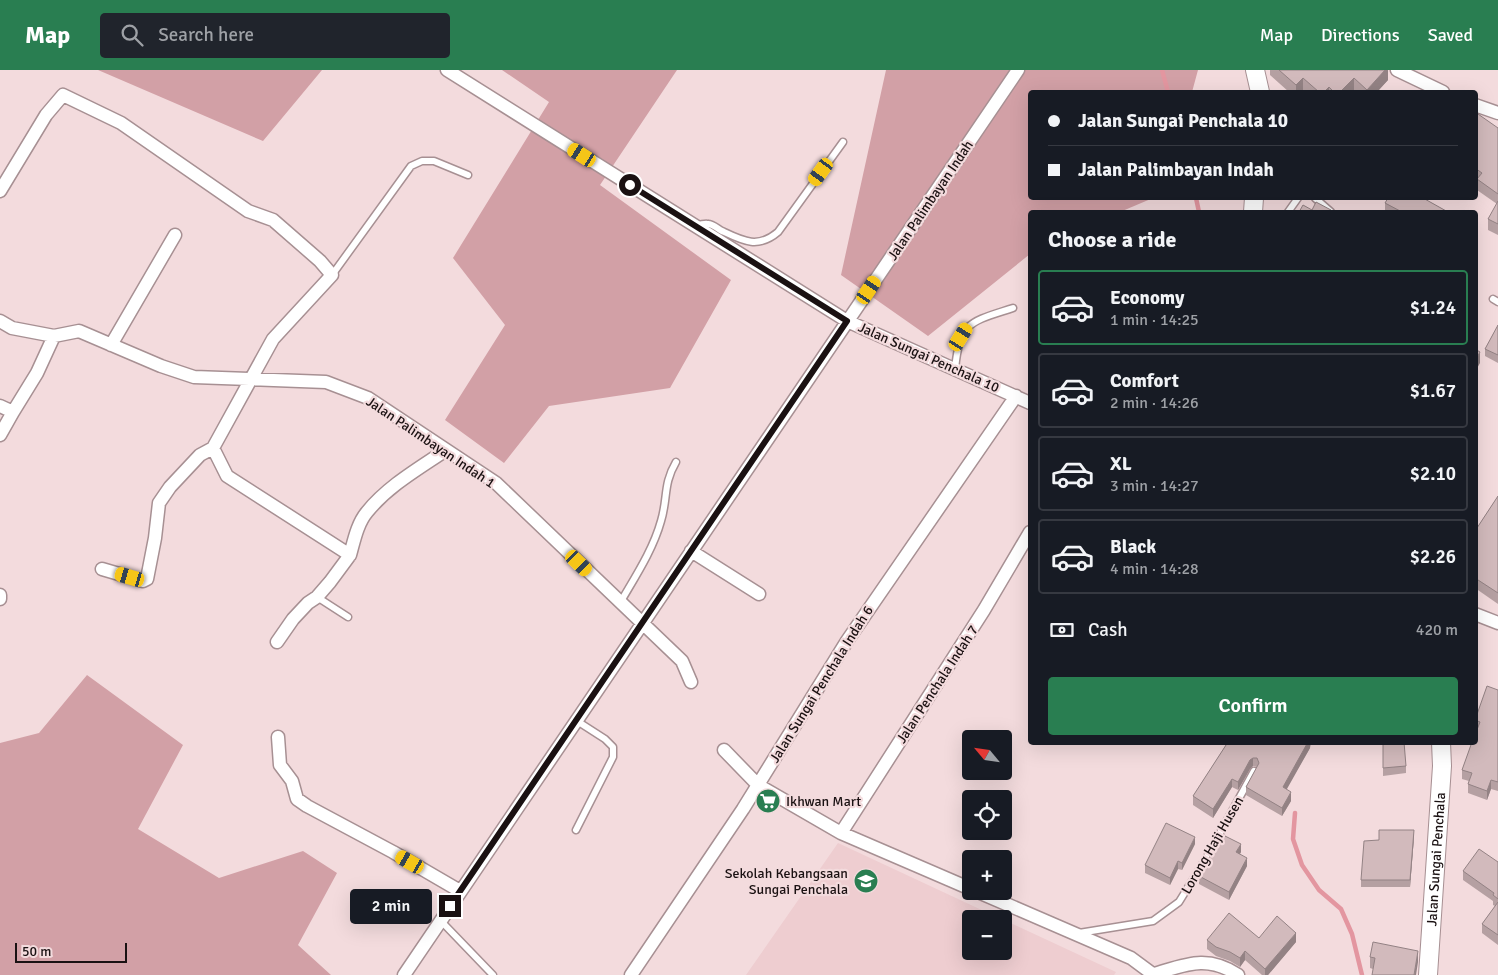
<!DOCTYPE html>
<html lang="en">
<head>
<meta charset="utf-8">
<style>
  body { margin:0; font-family:Signika,sans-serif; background:#20242c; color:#f1f3f6; height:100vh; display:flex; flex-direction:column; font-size:19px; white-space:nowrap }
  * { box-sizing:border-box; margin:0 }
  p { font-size:16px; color:#9ea1a6 }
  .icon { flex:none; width:28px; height:28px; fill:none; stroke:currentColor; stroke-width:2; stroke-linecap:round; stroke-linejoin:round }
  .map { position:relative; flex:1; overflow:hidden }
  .sheet { position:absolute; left:1028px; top:140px; width:450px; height:535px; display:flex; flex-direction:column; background:#171b24; border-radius:5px; box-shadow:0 5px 20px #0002 }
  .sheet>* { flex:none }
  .guide { position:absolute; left:1028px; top:20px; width:450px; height:110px; border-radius:5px; box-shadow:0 5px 20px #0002; display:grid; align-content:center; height:110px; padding:0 20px; background:#171b24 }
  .needle { width:32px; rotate:299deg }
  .controls { position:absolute; left:962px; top:660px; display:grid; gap:10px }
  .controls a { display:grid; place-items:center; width:50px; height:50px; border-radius:5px; background:#171b24; box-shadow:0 5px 20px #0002; font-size:25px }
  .scale { position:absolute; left:15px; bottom:12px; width:112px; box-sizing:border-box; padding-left:5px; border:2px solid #1a1112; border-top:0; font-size:14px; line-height:18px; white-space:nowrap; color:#1a1112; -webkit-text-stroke:4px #f3dbdd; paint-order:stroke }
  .end { position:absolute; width:22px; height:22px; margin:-11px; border:6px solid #1a1112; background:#fff; box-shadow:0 0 0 2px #fff }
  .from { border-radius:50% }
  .bubble { position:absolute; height:35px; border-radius:5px; background:#171b24; box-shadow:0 5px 20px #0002; font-size:16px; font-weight:600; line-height:35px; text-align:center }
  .car { position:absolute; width:15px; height:30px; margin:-15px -8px; border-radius:6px; box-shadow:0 0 4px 1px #0007; background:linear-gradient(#f5c518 24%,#345 0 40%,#f5c518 0 76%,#345 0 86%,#f5c518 0) }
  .guide b { display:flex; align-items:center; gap:18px; height:48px; font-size:19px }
  .guide b+b { border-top:1px solid #363941 }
  .guide i { width:12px; height:12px; background:#f1f3f6 }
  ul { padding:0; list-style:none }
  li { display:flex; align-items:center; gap:15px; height:75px; margin:0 10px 8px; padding:0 10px; border:2px solid #363941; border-radius:5px }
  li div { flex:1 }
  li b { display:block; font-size:19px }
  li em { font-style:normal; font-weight:600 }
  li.active { border-color:#297e51 }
  li>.icon { width:45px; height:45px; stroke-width:1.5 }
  h2 { padding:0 20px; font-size:22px; line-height:60px }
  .pay { display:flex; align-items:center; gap:12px; height:55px; padding:0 20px; font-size:19px }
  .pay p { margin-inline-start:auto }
  .cta { display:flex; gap:10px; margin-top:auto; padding:10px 20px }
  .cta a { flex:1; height:58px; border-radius:5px; background:#297e51; color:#fff; font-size:20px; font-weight:600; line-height:58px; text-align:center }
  header { display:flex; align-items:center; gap:30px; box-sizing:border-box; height:70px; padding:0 25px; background:#297e51; color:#fff }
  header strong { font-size:24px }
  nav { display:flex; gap:28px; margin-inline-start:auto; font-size:18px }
  .search { width:350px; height:45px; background:#20242c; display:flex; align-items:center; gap:12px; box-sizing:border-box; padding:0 18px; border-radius:5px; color:#9ea1a6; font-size:19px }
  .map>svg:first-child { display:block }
</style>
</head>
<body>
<header>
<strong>Map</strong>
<div class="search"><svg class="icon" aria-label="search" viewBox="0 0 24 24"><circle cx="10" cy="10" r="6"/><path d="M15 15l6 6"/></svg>Search here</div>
<nav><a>Map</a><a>Directions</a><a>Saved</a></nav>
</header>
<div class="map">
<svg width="1498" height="905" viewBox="0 0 1498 905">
  <rect width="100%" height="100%" fill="#f3dbdd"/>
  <path fill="#eecdd0" d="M838 773 1001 849H971V881H1004V850L1116 902 1114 905H746Z"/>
  <path fill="#d2a0a6" d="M98 0H322L263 71Z
    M502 0H677L600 115 731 210 670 318 549 336 504 393 445 350 505 255 453 188 549 32Z
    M886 0H1198L1192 22H1030V128H1153L1120 142H1030V184L928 266 841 205Z
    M87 605 183 675 138 759 219 808 303 781 337 803 298 875 331 905H0V673L39 663Z"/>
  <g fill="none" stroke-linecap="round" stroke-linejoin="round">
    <path stroke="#e396a0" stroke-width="4.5" d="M1162 0 1168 22
      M1196 128 1199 142
      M1295 743 1293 769 1302 795 1319 820 1341 839 1352 864 1362 905"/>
    <defs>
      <path id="lane" d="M1315 128 1331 142
        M1288 142 1298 128
        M696 156C699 155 705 153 708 154 713 154 718 159 722 161 743 171 758 179 778 162L843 72
        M332 205 411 96 422 91H434L468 105
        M1493 229 1498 232
        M955 299C960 251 970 252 1013 238
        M317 527 348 547
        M620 533C635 507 653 480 661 451 668 428 663 414 676 392
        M576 760 613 687V677L605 669 577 651
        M440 850 493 905
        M1079 863 1153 851 1179 832 1208 785 1254 701"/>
      <path id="street" d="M447 0 847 251 1030 333
        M1397 0 1443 22
        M1475 35 1498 43
        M0 121 46 45 63 25 121 53 248 141 273 150 320 191 332 205 273 269 213 378 227 406 350 485 330 512 317 527 308 533 293 549 277 572
        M0 251 12 258 54 266 79 261 161 296 194 307 326 312 368 328 496 413 682 591 691 612
        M111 275 175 165
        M0 336 13 342 37 303 54 266
        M0 365 13 342
        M691 481 759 524
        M350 485C354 471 357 454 367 442 388 416 418 399 446 380
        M102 499 143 511 147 509 155 468 159 433 170 417 200 385 213 378
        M0 525V529
        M1475 544 1498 553
        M278 667 280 695 292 711 297 729 307 736 393 782 460 821
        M724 680 758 715 841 763 971 819
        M841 763 984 540 1030 462
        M976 821 1131 888 1154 905
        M1154 904C1185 895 1207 884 1238 905
        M404 905 1018 0
        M631 905 743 739 847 571 1016 326"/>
      <g id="secondary">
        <path d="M1255 0 1260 22"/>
        <path d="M1253 142 1254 128"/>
        <path id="s1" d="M1428 905 1442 696 1441 672"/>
      </g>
    </defs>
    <use href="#lane" stroke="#a79093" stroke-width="9"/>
    <use href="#street" stroke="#a79093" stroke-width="15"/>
    <use href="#secondary" stroke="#a79093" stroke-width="20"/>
    <use href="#lane" stroke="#fff" stroke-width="6"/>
    <use href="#street" stroke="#fff" stroke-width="12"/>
    <use href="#secondary" stroke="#fff" stroke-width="18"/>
  </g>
  <path fill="#b5a0a2" d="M1270 0H1388V10L1377 22H1355L1354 21 1353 22H1304L1303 21 1301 22H1289L1270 5Z
    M1475 47 1498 58V165L1488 160V149L1497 134 1477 120V111L1475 109Z
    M1385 133 1448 142H1385Z
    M1498 255V293L1485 286V279Z
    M1498 426V534L1475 518V461Z
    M1498 620V721L1491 719 1487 730 1468 723V714L1469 711 1462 709V700L1477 660 1475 659V650Z
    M1228 672 1310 673V678L1286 719 1291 731 1282 746 1246 725V717L1257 697 1253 696 1250 699 1238 720 1232 717 1213 748 1193 735V726Z
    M1383 672 1406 696V703L1383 706Z
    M1414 767 1410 817H1361V810L1379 770Z
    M1195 774 1182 800 1178 799 1170 815 1145 803V795Z
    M1220 775 1241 782 1240 784 1247 796 1229 830 1199 814V806Z
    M1498 792V875L1482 863V854L1495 836 1493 835V831L1463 810V801Z
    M1259 868 1296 872 1268 905H1262L1245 890 1240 897 1230 891 1216 886 1207 879V870Z
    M1370 887 1418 892 1373 899 1370 898Z"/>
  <path fill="#938284" d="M1385 0H1388V10L1377 22H1367V20Z
    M1303 8V21L1301 22H1296V15Z
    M1354 8V21L1353 22H1340Z
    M1329 17V22H1324Z
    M1478 211V222L1475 225V215Z
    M1480 282V293L1475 302V291Z
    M1308 672H1311L1310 678 1283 726V717Z
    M1253 688V696L1250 699 1238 720V712L1250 690Z
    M1232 709V717L1213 748V739Z
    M1491 710V719L1487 730V721Z
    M1291 722V731L1282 746V738Z
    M1414 760V767L1410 817V810Z
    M1195 767V774L1182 800V793Z
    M1241 774V782L1236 790V782Z
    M1247 788V796L1229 830V822Z
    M1178 791V799L1170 815V808Z
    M1296 863V872L1268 905H1265V899Z
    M1245 881V890L1240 897V888Z
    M1418 881V892L1416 905H1414Z"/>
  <path fill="#d2babc" stroke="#938284" d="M1279 0H1385L1367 20 1354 8 1340 22H1334L1329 17 1324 22H1319L1303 8 1296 15Z
    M1478 44 1498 58V124L1477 109 1482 103 1475 98V47Z
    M1388 128H1423L1448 142H1402L1385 133Z
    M1498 131V154L1488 149Z
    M1316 132 1331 140 1329 142H1299L1303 135 1312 140Z
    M1498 255V285L1485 279Z
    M1475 279 1480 282 1475 291Z
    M1498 426V523L1475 508V461Z
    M1487 616 1498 620V712L1491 710 1487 721 1468 714 1472 703 1462 700 1472 672H1475V665L1480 652 1475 650Z
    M1228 672H1308L1283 717 1291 722 1282 738 1246 717 1259 693 1257 688H1253L1250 690 1238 712 1232 709 1213 739 1193 726Z
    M1383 672H1404L1406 696 1383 698Z
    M1166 753 1195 767 1182 793 1178 791 1170 808 1145 795Z
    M1379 760H1414L1410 810H1361L1364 771 1379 770Z
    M1225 766 1241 774 1236 782 1247 788 1229 822 1199 806 1217 773 1220 775Z
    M1479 779 1498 792V829L1493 825 1494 823 1463 801Z
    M1498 832V865L1482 854Z
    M1229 843 1259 868 1277 846 1296 863 1265 899 1245 881 1240 888 1230 882 1216 877 1207 870Z
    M1373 872 1418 881 1414 905H1372L1375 888 1370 887Z"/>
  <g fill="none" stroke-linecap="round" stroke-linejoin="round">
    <path stroke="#1a1112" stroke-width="6" d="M450 836 847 251 630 115"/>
  </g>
  <defs>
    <symbol id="supermarket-disc" viewBox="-11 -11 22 22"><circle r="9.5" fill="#297e51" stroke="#f3dbdd"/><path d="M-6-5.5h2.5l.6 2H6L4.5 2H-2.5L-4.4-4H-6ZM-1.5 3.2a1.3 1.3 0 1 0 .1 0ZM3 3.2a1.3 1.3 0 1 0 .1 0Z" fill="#fff"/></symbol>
    <symbol id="school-disc" viewBox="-11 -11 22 22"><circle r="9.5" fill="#297e51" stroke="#f3dbdd"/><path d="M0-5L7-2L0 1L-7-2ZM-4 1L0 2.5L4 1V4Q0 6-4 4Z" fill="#fff"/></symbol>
  </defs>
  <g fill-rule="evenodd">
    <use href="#supermarket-disc" x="754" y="717" width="28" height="28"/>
    <use href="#school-disc" x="852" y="797" width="28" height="28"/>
  </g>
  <g text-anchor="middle" stroke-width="4.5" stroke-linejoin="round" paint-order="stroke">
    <g font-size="14" fill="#1a1112" stroke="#f3dbdd">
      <text transform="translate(930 130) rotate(-56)" y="5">Jalan Palimbayan Indah</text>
      <text transform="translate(929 287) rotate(24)" y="5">Jalan Sungai Penchala 10</text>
      <text transform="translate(431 372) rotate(34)" y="5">Jalan Palimbayan Indah 1</text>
      <text transform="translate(821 614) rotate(-58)" y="5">Jalan Sungai Penchala Indah 6</text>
      <text transform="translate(937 614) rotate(-57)" y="5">Jalan Penchala Indah 7</text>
      <text transform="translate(1212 775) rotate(-60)" y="5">Lorong Haji Husen</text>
      <text dy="5" stroke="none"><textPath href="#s1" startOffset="116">Jalan Sungai Penchala</textPath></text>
    </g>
    <g font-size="14" fill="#1a1112" stroke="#f3dbdd" text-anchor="start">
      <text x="786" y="736">Ikhwan Mart</text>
      <text x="848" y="808" text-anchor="end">Sekolah Kebangsaan<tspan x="848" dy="16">Sungai Penchala</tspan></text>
    </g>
  </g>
</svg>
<div class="controls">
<a><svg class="needle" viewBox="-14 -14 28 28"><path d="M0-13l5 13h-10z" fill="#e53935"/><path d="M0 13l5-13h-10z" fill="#9ea1a6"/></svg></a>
<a><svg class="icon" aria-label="locate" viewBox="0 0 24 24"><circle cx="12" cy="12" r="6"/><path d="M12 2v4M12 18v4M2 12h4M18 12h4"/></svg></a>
<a>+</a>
<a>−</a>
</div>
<div class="scale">50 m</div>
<i class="end from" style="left:630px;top:115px"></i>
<i class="end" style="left:450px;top:836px"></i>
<div class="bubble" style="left:350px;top:819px;width:82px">2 min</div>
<i class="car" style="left:582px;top:85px;rotate:302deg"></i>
<i class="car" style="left:821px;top:102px;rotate:216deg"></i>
<i class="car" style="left:869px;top:220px;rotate:34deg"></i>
<i class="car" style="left:961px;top:267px;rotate:32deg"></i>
<i class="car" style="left:579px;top:493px;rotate:134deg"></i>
<i class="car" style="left:130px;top:507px;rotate:286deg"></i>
<i class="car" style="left:410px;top:792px;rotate:300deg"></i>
<div class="guide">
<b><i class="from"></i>Jalan Sungai Penchala 10</b>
<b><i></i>Jalan Palimbayan Indah</b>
</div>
<section class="sheet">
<h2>Choose a ride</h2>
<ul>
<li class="active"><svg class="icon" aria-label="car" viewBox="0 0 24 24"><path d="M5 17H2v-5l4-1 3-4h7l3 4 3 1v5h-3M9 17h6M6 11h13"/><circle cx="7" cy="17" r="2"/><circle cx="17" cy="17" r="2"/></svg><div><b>Economy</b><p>1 min · 14:25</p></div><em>$1.24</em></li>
<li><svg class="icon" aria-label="car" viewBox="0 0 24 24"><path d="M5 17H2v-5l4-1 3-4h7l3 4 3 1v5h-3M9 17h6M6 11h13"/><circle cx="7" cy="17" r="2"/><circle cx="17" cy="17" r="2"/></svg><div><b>Comfort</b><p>2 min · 14:26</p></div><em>$1.67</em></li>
<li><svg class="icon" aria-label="car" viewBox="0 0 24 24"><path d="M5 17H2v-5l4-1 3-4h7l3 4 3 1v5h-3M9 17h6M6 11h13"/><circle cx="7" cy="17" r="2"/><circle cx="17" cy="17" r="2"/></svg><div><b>XL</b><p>3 min · 14:27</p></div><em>$2.10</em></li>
<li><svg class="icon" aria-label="car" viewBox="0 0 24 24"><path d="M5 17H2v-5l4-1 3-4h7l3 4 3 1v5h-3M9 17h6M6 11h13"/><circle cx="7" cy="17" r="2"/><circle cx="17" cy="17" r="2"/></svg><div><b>Black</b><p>4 min · 14:28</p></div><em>$2.26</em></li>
</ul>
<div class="pay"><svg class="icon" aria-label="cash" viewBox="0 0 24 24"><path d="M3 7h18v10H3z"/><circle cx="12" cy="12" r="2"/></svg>Cash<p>420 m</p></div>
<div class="cta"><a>Confirm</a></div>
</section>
</div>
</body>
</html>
